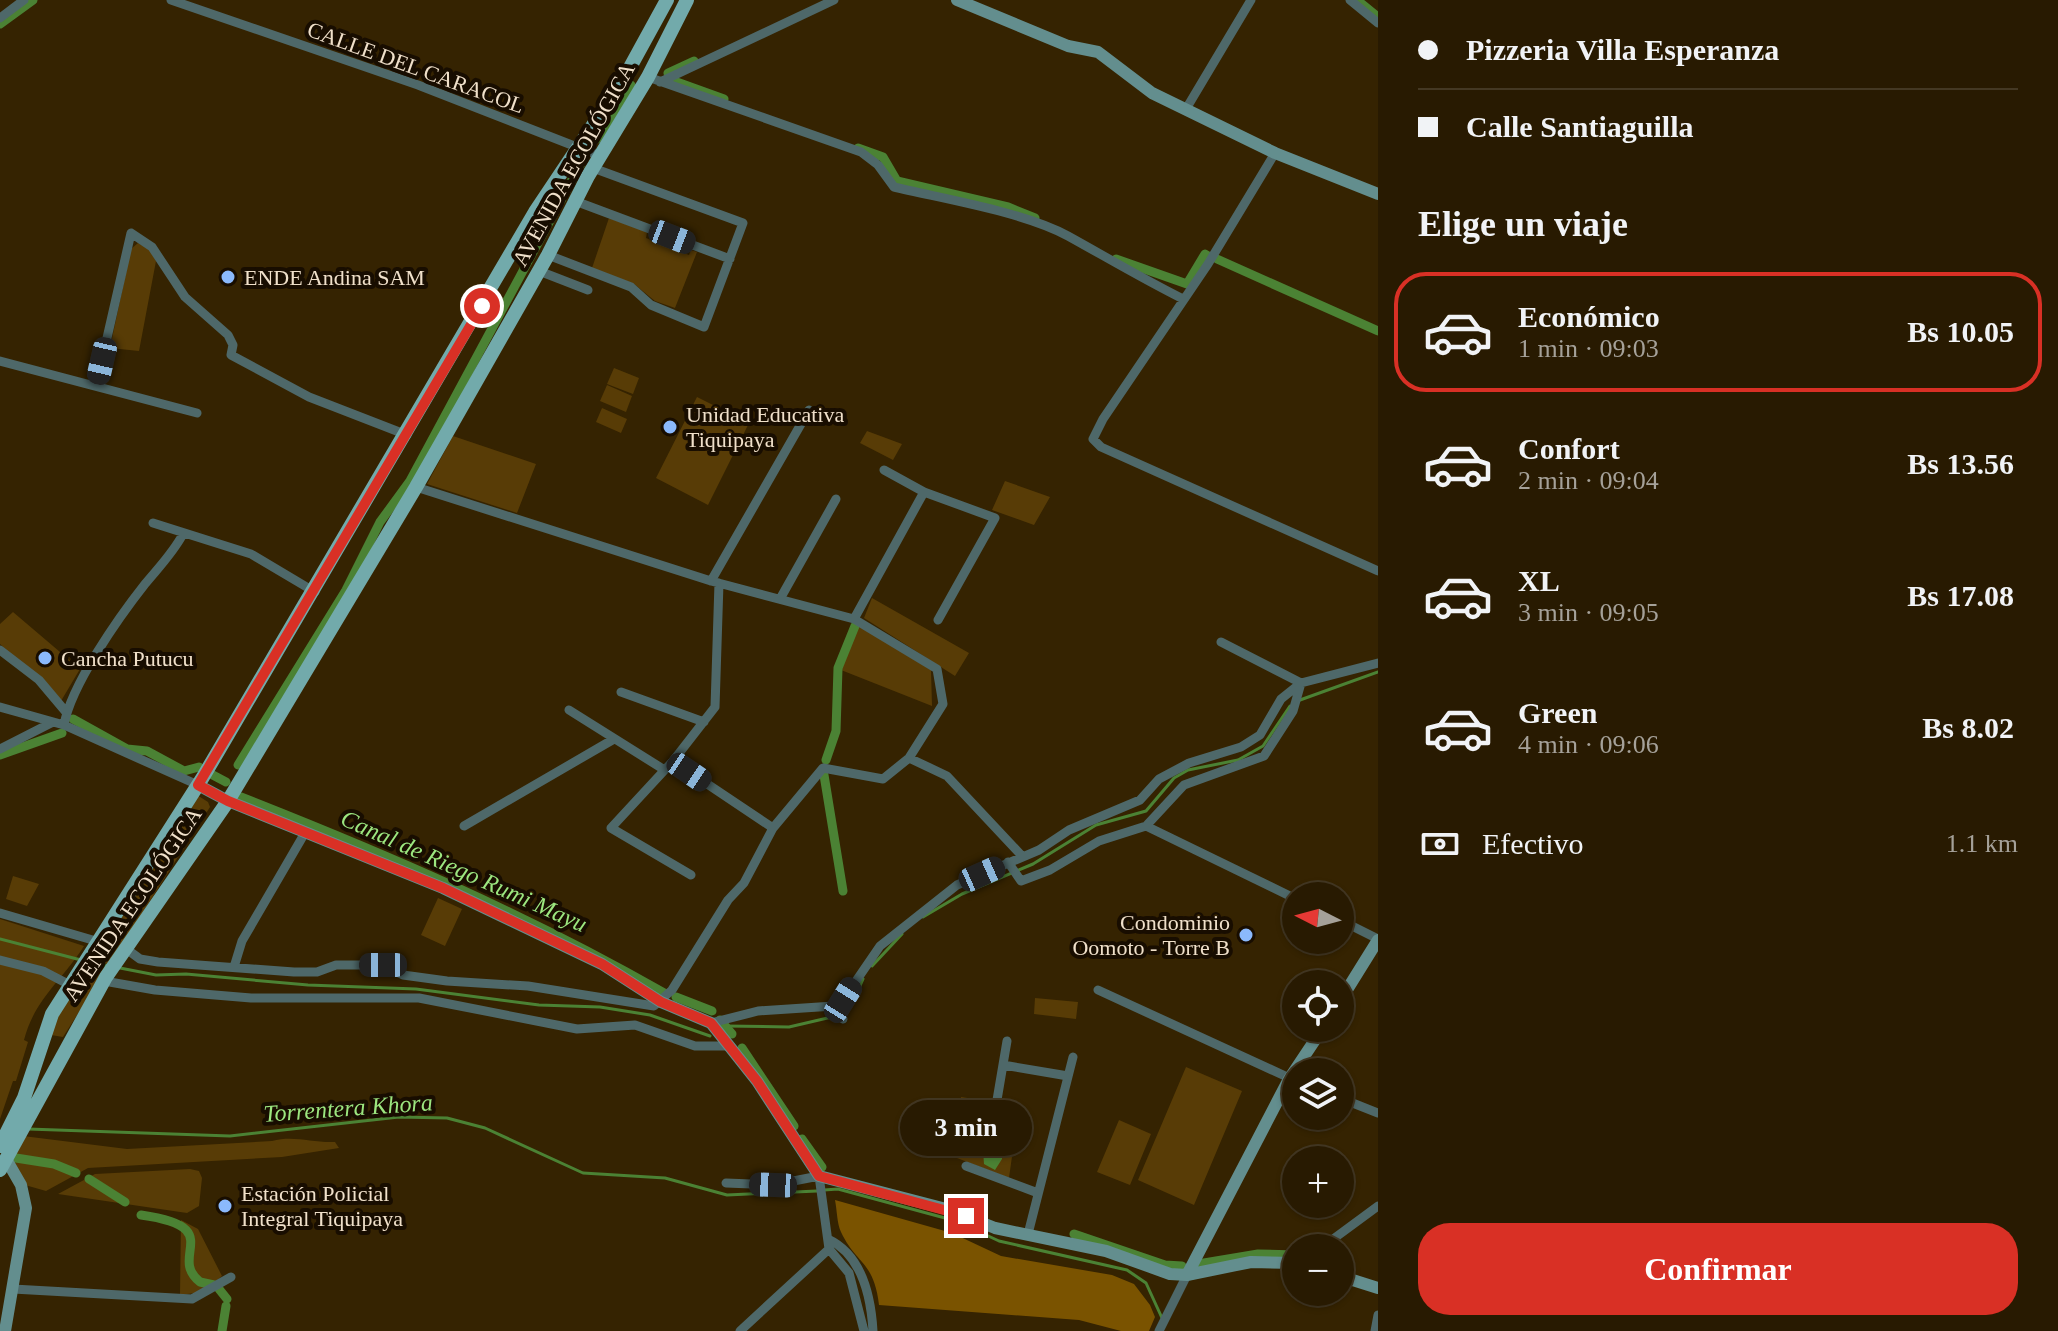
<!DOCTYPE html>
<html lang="es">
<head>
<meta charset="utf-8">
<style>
  body { margin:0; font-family:"Times New Roman",serif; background:#342710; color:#f1f3f6; height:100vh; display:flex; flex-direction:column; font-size:30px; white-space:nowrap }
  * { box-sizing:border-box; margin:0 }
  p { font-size:26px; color:#a5a199 }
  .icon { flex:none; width:44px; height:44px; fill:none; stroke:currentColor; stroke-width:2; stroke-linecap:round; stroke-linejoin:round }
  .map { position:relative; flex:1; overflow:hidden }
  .panel { display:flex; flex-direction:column; background:#281a01; width:680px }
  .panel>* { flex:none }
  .hud { display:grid; align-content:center; height:176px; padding:0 40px; background:#281a01 }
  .needle { width:52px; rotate:276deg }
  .controls { position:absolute; left:1282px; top:882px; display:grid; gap:16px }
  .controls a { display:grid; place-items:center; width:72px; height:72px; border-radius:50%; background:#281a01; box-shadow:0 2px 6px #0004,0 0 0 2px #443823; font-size:40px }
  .end { position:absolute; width:36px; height:36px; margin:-18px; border:10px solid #d93025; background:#fff; box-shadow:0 0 0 4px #fff }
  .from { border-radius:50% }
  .bubble { position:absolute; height:56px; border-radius:28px; background:#281a01; box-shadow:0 2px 6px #0004,0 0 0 2px #443823; font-size:26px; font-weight:800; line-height:56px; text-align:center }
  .car { position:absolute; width:24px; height:48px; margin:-24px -12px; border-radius:10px; box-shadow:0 0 6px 2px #0007; background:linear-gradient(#222 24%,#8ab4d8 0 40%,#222 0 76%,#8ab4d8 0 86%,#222 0) }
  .hud b { display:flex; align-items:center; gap:28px; height:76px; font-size:30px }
  .hud b+b { border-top:2px solid #443823 }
  .hud i { width:20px; height:20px; background:#f1f3f6 }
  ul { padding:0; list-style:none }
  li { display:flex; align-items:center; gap:24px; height:120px; margin:0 16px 12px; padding:0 24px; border:4px solid transparent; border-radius:32px }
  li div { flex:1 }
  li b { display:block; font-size:30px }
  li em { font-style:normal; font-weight:800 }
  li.active { border-color:#d93025 }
  li>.icon { width:72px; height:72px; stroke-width:1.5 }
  h2 { padding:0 40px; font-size:36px; line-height:96px }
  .pay { display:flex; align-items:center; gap:20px; height:88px; padding:0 40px; font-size:30px }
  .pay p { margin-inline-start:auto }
  .cta { display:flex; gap:16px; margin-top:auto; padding:16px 40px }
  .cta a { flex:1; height:92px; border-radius:32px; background:#d93025; color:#fff; font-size:32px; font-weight:800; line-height:92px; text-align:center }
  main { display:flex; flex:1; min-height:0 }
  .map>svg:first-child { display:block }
</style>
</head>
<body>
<main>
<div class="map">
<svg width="1378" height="1331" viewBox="0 0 1378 1331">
  <rect width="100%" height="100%" fill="#352301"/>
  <path fill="#583c06" d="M609 218 647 232 646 238 689 255 691 250 697 252 675 308 655 301 634 284 592 268Z
    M138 243 149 249 156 261 139 351 110 348 131 249Z
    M614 368 639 378 633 394 607 384Z
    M607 385 632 396 626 412 600 401Z
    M697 397 749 423 708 505 656 478Z
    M602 408 627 419 621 433 596 422Z
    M867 431 902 444 893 460 860 443Z
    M453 436 536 464 517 513 427 484Z
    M1005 481 1050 497 1034 525 992 510Z
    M872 598 969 653 955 676 864 618Z
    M13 612 80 669 61 701 0 644V624Z
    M858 625 931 670 932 706 841 670Z
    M197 795 208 802 210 807 63 1037 51 1035 53 1017Z
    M13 876 39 884 27 906 6 899Z
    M438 898 462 909 445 946 421 935Z
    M0 919 84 946C62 981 35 998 24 1040L28 1042 16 1081H13L0 1119Z
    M1035 998 1078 1002 1076 1019 1034 1014Z
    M1186 1067 1242 1091 1194 1205 1138 1180Z
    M961 1097 1019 1106 1009 1178 957 1158Z
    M1119 1120 1151 1134 1130 1185 1097 1172Z
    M23 1136 127 1149 272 1141C294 1135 312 1143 335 1142L339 1148 282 1157 88 1168 46 1191 25 1185 9 1160Z
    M190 1169 199 1171 202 1178 199 1206 187 1213 58 1194 95 1174Z
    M181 1220 198 1229 222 1276 203 1292 180 1295Z"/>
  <path fill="#7a5300" d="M835 1200 952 1233 1001 1256 1112 1275 1134 1284 1150 1305 1155 1317 1149 1331H1121L1079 1320 879 1305C874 1261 856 1264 841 1232 837 1224 837 1210 835 1200Z"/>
  <path fill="#4b8234" d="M996 1137 1002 1140V1159L995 1170 984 1164 983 1150 991 1151V1147L983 1148 986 1139Z"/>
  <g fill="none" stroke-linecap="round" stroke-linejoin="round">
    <path stroke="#4b8234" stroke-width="3" d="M1300 700 1378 672
      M923 917 962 894 1033 864 1096 825 1146 811 1174 778 1188 770 1238 760 1263 746 1290 706
      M0 939 81 960
      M93 963 109 966
      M872 966 902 934
      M120 968 156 975 186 974 308 985 416 989 539 1005 600 1007 650 1015 710 1036
      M843 1013 853 1002 863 979
      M725 1026 789 1027 836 1016
      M28 1129 230 1136 399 1117 447 1118 485 1128 583 1173 665 1178 727 1195 817 1191
      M824 1190 838 1189 956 1221 999 1241 1127 1270 1146 1283 1162 1318"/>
    <path stroke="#4b8234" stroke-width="9" d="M1357 0 1378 17
      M0 24 33 0
      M668 73 694 61
      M674 81 724 99
      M597 139 631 85
      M858 148 883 157 897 181 1008 207 1035 218
      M1116 259 1187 284 1205 254 1210 257
      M1217 259 1378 331
      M73 719 127 749 147 751 184 771 199 767
      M0 755 62 733
      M826 760 836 731 838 668 855 626
      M238 765 346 590 380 522 410 481 581 163
      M209 773 226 782
      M824 775 843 891
      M241 797C386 854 528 915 664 993
      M676 997 712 1011
      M720 1020 732 1034
      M742 1048 794 1126
      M802 1139 822 1167
      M16 1158 54 1164 76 1173
      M89 1179 125 1202
      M141 1215C228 1227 167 1256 200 1282L214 1285
      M1074 1234 1165 1265 1182 1266
      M1198 1264 1258 1254 1296 1255
      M219 1289 227 1299
      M222 1331 226 1306"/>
    <path stroke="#4e6869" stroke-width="9" d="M171 0 418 85 600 156
      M1350 0 1378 23
      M0 18 24 0
      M648 77 861 152 878 165 894 187C944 199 1024 212 1068 236 1106 257 1143 279 1183 299
      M660 82 834 0
      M1186 109 1251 0
      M1275 153 1208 264 1103 419 1093 439 1101 447 1378 571
      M575 201 730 259
      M548 255 631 287 651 305 704 327 743 223 593 168
      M539 271 588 290
      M0 361 197 413
      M96 386 131 233 152 247 185 297 228 335 233 345 231 355 309 397 407 435
      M884 470 924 492 995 518 938 620
      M153 523 251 554 315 592
      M711 581 809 410
      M780 599 836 499
      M854 619 924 492
      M0 650 39 680 66 712
      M621 692 704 722
      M0 707 64 725 198 785
      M569 710 663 769
      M64 725C71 685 119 617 145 584 159 567 173 553 183 534
      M0 749 53 722
      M909 758 947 776 1022 856
      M673 761 773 828
      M464 826 614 739
      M1146 826 1296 899
      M1008 862 1021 881 1050 870 1099 841 1146 826 1184 785 1264 756 1293 711 1301 683 1221 642
      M691 875 611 828 673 761 715 707 719 583
      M0 913 96 941
      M1340 920 1378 939
      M125 948 140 959 158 962 294 972H317L336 965H383L403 975 447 981 528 986 654 1006 672 990 728 900 744 883 773 828 823 768 883 779 909 758 943 704 937 669 854 619 711 581 416 487
      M0 960 43 971 70 985
      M234 967 242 941 306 831
      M104 981 155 990 251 998H419L577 1029 635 1025 695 1046H729
      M1098 990 1296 1081
      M834 1006 843 1019
      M711 1023 758 1011 834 1006 843 1000 880 946 957 885 1039 850 1069 830 1140 800 1159 779 1189 763 1241 747 1260 735 1281 699 1301 683 1378 663
      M1003 1065 1068 1076
      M1340 1098 1378 1113
      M997 1100 1007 1041
      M966 1166 1038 1193
      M726 1183 773 1185 819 1176 829 1249 849 1273 864 1331
      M1028 1234 1073 1057
      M828 1239C862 1255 871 1297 873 1331
      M1321 1248 1378 1206
      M13 1289 192 1299 231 1277
      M740 1331 829 1249
      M1159 1331 1187 1275
      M1375 1331 1378 1315"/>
    <path stroke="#638e8e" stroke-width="12" d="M957 0 1068 46 1098 52 1152 93 1275 153 1378 194
      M198 785 228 801 443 888 602 964 661 1002 711 1023 757 1081 819 1176 950 1210 995 1228 1106 1251 1170 1274 1187 1275 1251 1262 1296 1263
      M1340 1001 1378 940
      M1187 1275 1289 1079 1323 1028
      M1340 1276 1378 1288
      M5 1331 26 1208 21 1185 6 1159"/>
    <path stroke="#72aaab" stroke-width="14" d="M0 1146 24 1098 52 1014 203 777 535 212 622 82 667 0
      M0 1170 106 977 228 801 416 487 548 255 588 176 648 77 687 0"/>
  </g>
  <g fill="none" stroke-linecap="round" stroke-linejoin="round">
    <path stroke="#d93025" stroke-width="10" d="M482 306 198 785 228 801 443 888 602 964 661 1002 711 1023 757 1081 819 1176 966 1216"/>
  </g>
  <g fill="#8bb9fc" stroke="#180d00" stroke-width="3">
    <circle cx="228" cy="277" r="8"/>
    <circle cx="670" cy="427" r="8"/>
    <circle cx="45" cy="658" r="8"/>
    <circle cx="1246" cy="935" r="8"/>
    <circle cx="225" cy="1206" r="8"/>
  </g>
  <g text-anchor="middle" stroke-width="8" stroke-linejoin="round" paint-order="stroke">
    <g font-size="22" fill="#f0e0ca" stroke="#180d00">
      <text transform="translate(416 67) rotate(20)" y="8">CALLE DEL CARACOL</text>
      <text transform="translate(573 164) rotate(-61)" y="8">AVENIDA ECOLÓGICA</text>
      <text transform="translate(132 904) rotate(-56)" y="8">AVENIDA ECOLÓGICA</text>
    </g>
    <g font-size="22" fill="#f0e0ca" stroke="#180d00" text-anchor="start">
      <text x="244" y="285">ENDE Andina SAM</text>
      <text x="686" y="422">Unidad Educativa<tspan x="686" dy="25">Tiquipaya</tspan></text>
      <text x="61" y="666">Cancha Putucu</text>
      <text x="1230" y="930" text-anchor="end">Condominio<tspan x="1230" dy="25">Oomoto - Torre B</tspan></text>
      <text x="241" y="1201">Estación Policial<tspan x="241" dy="25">Integral Tiquipaya</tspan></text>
    </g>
    <g font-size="24" font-style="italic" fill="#9ce67f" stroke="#180d00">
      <text transform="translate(464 871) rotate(24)" y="8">Canal de Riego Rumi Mayu</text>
      <text transform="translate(348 1108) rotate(-4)" y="8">Torrentera Khora</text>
    </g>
  </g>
</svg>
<div class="controls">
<a><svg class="needle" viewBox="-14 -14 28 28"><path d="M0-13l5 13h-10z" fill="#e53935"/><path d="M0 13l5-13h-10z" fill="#a5a199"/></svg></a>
<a><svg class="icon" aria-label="locate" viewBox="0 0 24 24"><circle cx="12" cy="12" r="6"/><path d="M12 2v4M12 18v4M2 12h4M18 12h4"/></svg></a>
<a><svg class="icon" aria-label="layers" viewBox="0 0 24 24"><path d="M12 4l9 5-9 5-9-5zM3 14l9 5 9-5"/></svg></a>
<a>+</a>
<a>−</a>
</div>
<i class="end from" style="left:482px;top:306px"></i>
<i class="end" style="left:966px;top:1216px"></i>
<div class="bubble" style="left:900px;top:1100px;width:132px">3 min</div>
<i class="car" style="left:672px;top:237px;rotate:111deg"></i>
<i class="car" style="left:102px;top:361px;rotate:193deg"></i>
<i class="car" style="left:689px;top:772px;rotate:124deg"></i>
<i class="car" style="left:982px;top:874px;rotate:66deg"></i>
<i class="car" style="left:383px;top:965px;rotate:270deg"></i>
<i class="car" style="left:843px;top:1000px;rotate:32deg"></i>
<i class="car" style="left:773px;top:1185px;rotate:272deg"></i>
</div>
<section class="panel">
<div class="hud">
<b><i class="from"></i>Pizzeria Villa Esperanza</b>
<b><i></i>Calle Santiaguilla</b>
</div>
<h2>Elige un viaje</h2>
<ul>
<li class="active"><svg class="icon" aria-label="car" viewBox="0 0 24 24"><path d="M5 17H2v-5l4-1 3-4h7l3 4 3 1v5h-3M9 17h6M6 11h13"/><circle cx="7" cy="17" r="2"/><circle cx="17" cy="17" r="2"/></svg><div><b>Económico</b><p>1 min · 09:03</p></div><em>Bs 10.05</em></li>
<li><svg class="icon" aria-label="car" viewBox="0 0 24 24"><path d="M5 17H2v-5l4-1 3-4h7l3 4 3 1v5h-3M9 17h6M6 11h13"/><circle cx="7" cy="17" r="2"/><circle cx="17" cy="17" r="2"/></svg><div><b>Confort</b><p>2 min · 09:04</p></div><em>Bs 13.56</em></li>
<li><svg class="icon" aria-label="car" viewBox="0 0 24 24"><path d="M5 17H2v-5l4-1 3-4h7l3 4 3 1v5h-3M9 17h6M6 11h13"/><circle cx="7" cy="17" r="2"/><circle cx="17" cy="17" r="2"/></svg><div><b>XL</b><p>3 min · 09:05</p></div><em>Bs 17.08</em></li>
<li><svg class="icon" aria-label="car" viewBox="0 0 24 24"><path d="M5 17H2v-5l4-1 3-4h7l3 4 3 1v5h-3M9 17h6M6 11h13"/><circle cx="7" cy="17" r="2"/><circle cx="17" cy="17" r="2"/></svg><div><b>Green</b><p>4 min · 09:06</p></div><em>Bs 8.02</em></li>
</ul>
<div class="pay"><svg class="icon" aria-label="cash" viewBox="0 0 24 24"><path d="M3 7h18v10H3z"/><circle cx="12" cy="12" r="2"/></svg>Efectivo<p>1.1 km</p></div>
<div class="cta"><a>Confirmar</a></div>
</section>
</main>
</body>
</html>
